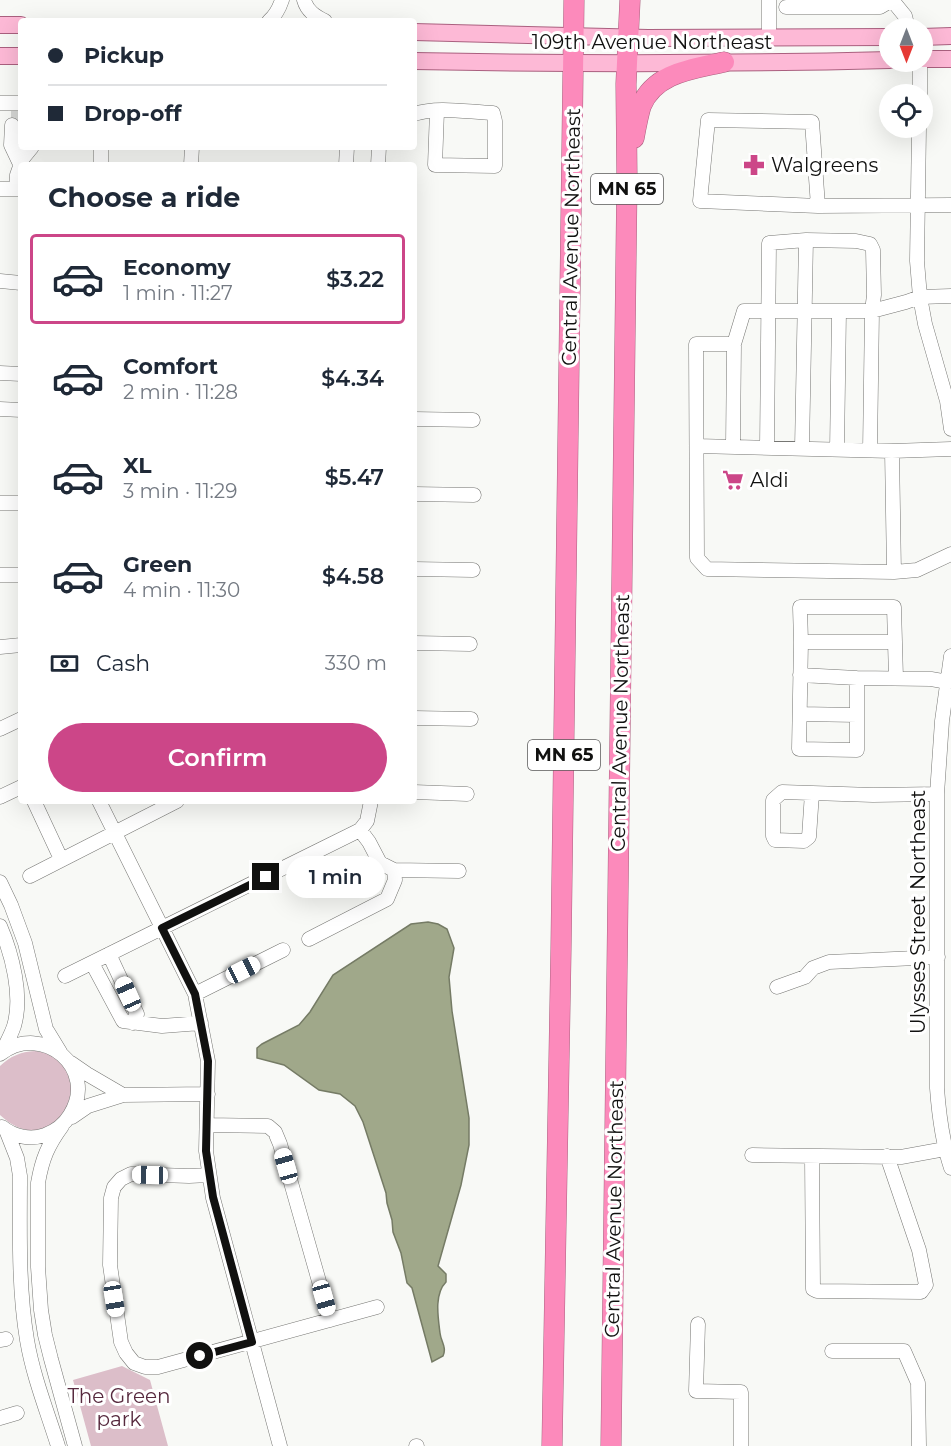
<!DOCTYPE html>
<html lang="en">
<head>
<meta charset="utf-8">
<style>
  body { margin:0; font-family:Montserrat,sans-serif; background:#f2f2f3; color:#1f2937; height:100vh; display:flex; flex-direction:column; font-size:22px; white-space:nowrap }
  * { box-sizing:border-box; margin:0 }
  p { font-size:20px; color:#747a83 }
  .icon { flex:none; width:33px; height:33px; fill:none; stroke:currentColor; stroke-width:2; stroke-linecap:round; stroke-linejoin:round }
  .map { position:relative; flex:1; overflow:hidden }
  .panel { position:absolute; left:18px; top:162px; width:399px; height:642px; display:flex; flex-direction:column; background:#fff; border-radius:6px; box-shadow:0 6px 24px #0002 }
  .panel>* { flex:none }
  .hud { position:absolute; left:18px; top:18px; width:399px; height:132px; border-radius:6px; box-shadow:0 6px 24px #0002; display:grid; align-content:center; height:132px; padding:0 30px; background:#fff }
  .needle { width:39px; rotate:180deg }
  .fabs { position:absolute; left:879px; top:18px; display:grid; gap:12px }
  .fabs a { display:grid; place-items:center; width:54px; height:54px; border-radius:50%; background:#fff; box-shadow:0 6px 24px #0002; font-size:30px }
  .end { position:absolute; width:27px; height:27px; margin:-14px; border:8px solid #111110; background:#fff; box-shadow:0 0 0 3px #fff }
  .from { border-radius:50% }
  .bubble { position:absolute; height:42px; border-radius:21px; background:#fff; box-shadow:0 6px 24px #0002; font-size:20px; font-weight:600; line-height:42px; text-align:center }
  .car { position:absolute; width:18px; height:36px; margin:-18px -9px; border-radius:8px; box-shadow:0 0 4px 2px #0007; background:linear-gradient(#fff 24%,#345 0 40%,#fff 0 76%,#345 0 86%,#fff 0) }
  .hud b { display:flex; align-items:center; gap:21px; height:57px; font-size:22px }
  .hud b+b { border-top:2px solid #e0e1e3 }
  .hud i { width:15px; height:15px; background:#1f2937 }
  ul { padding:0; list-style:none }
  li { display:flex; align-items:center; gap:18px; height:90px; margin:0 12px 9px; padding:0 18px; border:3px solid transparent; border-radius:6px }
  li div { flex:1 }
  li b { display:block; font-size:22px }
  li em { font-style:normal; font-weight:600 }
  li.on { border-color:#cc4688 }
  li>.icon { width:54px; height:54px; stroke-width:1.5 }
  h2 { padding:0 30px; font-size:27px; line-height:72px }
  .pay { display:flex; align-items:center; gap:15px; height:66px; padding:0 30px; font-size:22px }
  .pay p { margin-inline-start:auto }
  .cta { display:flex; gap:12px; margin-top:auto; padding:12px 30px }
  .cta a { flex:1; height:69px; border-radius:36px; background:#cc4688; color:#fff; font-size:24px; font-weight:600; line-height:69px; text-align:center }
  .map>svg:first-child { display:block }
</style>
</head>
<body>
<div class="map">
<svg width="951" height="1446" viewBox="0 0 951 1446">
  <rect width="100%" height="100%" fill="#f8f9f6"/>
  <path fill="#dcbec9" d="M35 1051C40 1052 45 1052 49 1054 102 1078 54 1166 0 1115V1066C11 1056 20 1052 35 1051Z
    M122 1366 150 1380 168 1446H91L73 1380Z"/>
  <path fill="#a0a88a" stroke="#757b65" stroke-width="1.5" d="M428 922 438 924 447 929 454 948 449 977 452 1011 469 1118V1145L461 1185 438 1266 446 1274V1282C434 1294 438 1317 440 1333 441 1342 447 1347 443 1356L432 1362 412 1288 407 1283 401 1253 393 1232 392 1220 387 1203 386 1193 363 1122 355 1106 340 1094 319 1090 284 1065 257 1058V1048L262 1044 299 1025 310 1012 333 975 411 924Z"/>
  <g fill="none" stroke-linecap="round" stroke-linejoin="round">
    <path stroke="#d5d6d4" stroke-width="14" stroke-dasharray="14 7" stroke-linecap="butt" d="M18 125V110"/>
    <defs>
      <path id="minor" d="M304 0C307 11 315 16 325 21
        M769 0V38
        M892 0 905 16 908 28
        M786 7H880L892 0
        M269 21C276 15 279 9 282 0
        M920 94V62
        M0 103H21
        M414 114C438 106 467 112 493 113L495 121V166L435 165 437 111
        M12 125 11 145 20 164
        M919 128 917 261 920 297 925 324 947 401 951 429
        M101 165V147
        M191 165 192 147
        M346 165 347 147
        M378 165 379 147
        M0 189H21
        M16 189 17 175 23 158 32 147
        M818 206 700 201 708 120 812 122 818 206 951 205
        M806 240 856 241 870 244 873 250 874 295 872 311 870 450
        M0 281 21 283
        M951 296 920 297 906 302 872 311H744L734 344H696L697 558 707 569 894 572 917 570 951 554
        M0 373 21 374
        M0 409 21 410
        M414 419 473 420
        M697 446 892 451 951 449
        M733 446 734 344
        M767 447 769 243 806 240 802 448
        M837 450 839 311
        M892 451 894 572
        M414 494 474 495
        M0 503H21
        M414 569 473 570
        M0 575H21
        M801 642H895
        M414 643 470 644
        M0 647 21 645
        M951 656 942 721 937 794V1088C939 1116 942 1141 951 1168
        M800 675 857 678 931 679 948 682
        M857 678V750L799 749 801 642 800 607H894L896 678
        M800 714 857 715
        M414 718 471 719
        M0 729 21 719
        M414 792 467 794
        M812 793 809 837 804 841 775 840 773 836V800L782 792 873 795 937 794
        M0 797 21 787
        M34 801 61 859
        M99 801 195 994 208 1061 206 1151 213 1198 280 1446
        M360 830 369 842 380 863 394 870 459 871
        M30 876 177 801
        M0 882 11 905 25 943 46 1029 60 1052
        M0 926C12 954 23 996 14 1026 11 1035 6 1044 2 1052
        M309 939 387 899 395 880 394 870
        M109 954 137 1014 133 1023
        M92 963 123 1021 162 1026 201 1023
        M65 976 360 830 367 821 371 801
        M777 987 805 977 813 968 829 962 938 957
        M195 994 283 950
        M0 1054C43 1021 99 1069 70 1115 64 1125 56 1131 45 1135 31 1140 14 1137 2 1127
        M71 1063 87 1074 123 1095
        M72 1117 88 1106 123 1095 208 1094
        M207 1125 268 1126 275 1132 280 1144 330 1320
        M62 1126C48 1145 42 1159 38 1183V1267L41 1310 45 1335 51 1359 75 1446
        M6 1130 17 1158 20 1176C20 1230 18 1286 27 1340 33 1376 47 1411 58 1446
        M752 1155 901 1157 945 1149
        M812 1156 813 1289 817 1291 921 1292 926 1285 919 1250 887 1156
        M209 1175 189 1176 131 1174 121 1179 114 1187 111 1198 110 1265 121 1342 126 1353 134 1363 145 1367H158L377 1307
        M698 1324 696 1391 741 1392V1446
        M0 1340 6 1339
        M832 1351H904L918 1383 919 1446
        M0 1418 17 1413
        M416 1446H417"/>
      <path id="major" d="M0 25H21
        M414 32 648 38 890 37
        M922 37 951 36
        M0 56H21
        M922 59H951
        M414 61C573 64 731 64 890 60"/>
      <path id="highway" d="M634 138C636 127 638 116 641 106 655 72 694 69 724 62
        M552 1446 561 949 574 0
        M611 1446 627 179 626 84 630 0"/>
    </defs>
    <use href="#minor" stroke="#767673" stroke-width="15"/>
    <use href="#major" stroke="#aa607f" stroke-width="18"/>
    <use href="#highway" stroke="#aa607f" stroke-width="21"/>
    <use href="#minor" stroke="#fff" stroke-width="14"/>
    <use href="#major" stroke="#fdb9d6" stroke-width="16"/>
    <use href="#highway" stroke="#fc8abb" stroke-width="20"/>
  </g>
  <g fill="none" stroke-linecap="round" stroke-linejoin="round">
    <path stroke="#111110" stroke-width="8" d="M200 1356 252 1342 213 1197 206 1151 208 1061 195 994 162 928 266 877"/>
  </g>
  <defs>
    <symbol id="pharmacy-bare" viewBox="-9 -9 18 18"><path d="M-2-6h4v4h4v4h-4v4h-4v-4h-4v-4h4Z" fill="#cc4688" stroke="#fff" stroke-width="2.5" paint-order="stroke"/></symbol>
    <symbol id="supermarket-bare" viewBox="-9 -9 18 18"><path d="M-6-5.5h2.5l.6 2H6L4.5 2H-2.5L-4.4-4H-6ZM-1.5 3.2a1.3 1.3 0 1 0 .1 0ZM3 3.2a1.3 1.3 0 1 0 .1 0Z" fill="#cc4688" stroke="#fff" stroke-width="2.5" paint-order="stroke"/></symbol>
  </defs>
  <g fill-rule="evenodd">
    <use href="#pharmacy-bare" x="739" y="150" width="30" height="30"/>
    <use href="#supermarket-bare" x="718" y="465" width="30" height="30"/>
  </g>
  <g text-anchor="middle" stroke-width="6" stroke-linejoin="round" paint-order="stroke">
    <g fill="#fff" stroke="#585858" stroke-width="1.5">
      <rect x="591" y="174" width="72" height="30" rx="4.5"/>
      <rect x="528" y="740" width="72" height="30" rx="4.5"/>
    </g>
    <g font-size="18" font-weight="bold" fill="#111110">
      <text x="627" y="195">MN 65</text>
      <text x="564" y="761">MN 65</text>
    </g>
    <g font-size="20" fill="#111110" stroke="#fff">
      <text x="652" y="49">109th Avenue Northeast</text>
      <text transform="translate(571 237) rotate(-89)" y="7">Central Avenue Northeast</text>
      <text transform="translate(620 723) rotate(-89)" y="7">Central Avenue Northeast</text>
      <text transform="translate(918 912) rotate(-90)" y="7">Ulysses Street Northeast</text>
      <text transform="translate(614 1209) rotate(-89)" y="7">Central Avenue Northeast</text>
    </g>
    <g font-size="20" fill="#111110" stroke="#fff" text-anchor="start">
      <text x="771" y="172">Walgreens</text>
      <text x="750" y="487">Aldi</text>
    </g>
    <g font-size="20" fill="#57293e" stroke="#fff">
      <text x="119" y="1403">The Green<tspan x="119" dy="23">park</tspan></text>
    </g>
  </g>
</svg>
<div class="fabs">
<a><svg class="needle" viewBox="-14 -14 28 28"><path d="M0-13l5 13h-10z" fill="#e53935"/><path d="M0 13l5-13h-10z" fill="#747a83"/></svg></a>
<a><svg class="icon" aria-label="locate" viewBox="0 0 24 24"><circle cx="12" cy="12" r="6"/><path d="M12 2v4M12 18v4M2 12h4M18 12h4"/></svg></a>
</div>
<i class="end from" style="left:200px;top:1356px"></i>
<i class="end" style="left:266px;top:877px"></i>
<div class="bubble" style="left:286px;top:856px;width:99px">1 min</div>
<i class="car" style="left:243px;top:970px;rotate:63deg"></i>
<i class="car" style="left:128px;top:994px;rotate:336deg"></i>
<i class="car" style="left:286px;top:1166px;rotate:344deg"></i>
<i class="car" style="left:150px;top:1175px;rotate:271deg"></i>
<i class="car" style="left:324px;top:1298px;rotate:164deg"></i>
<i class="car" style="left:114px;top:1299px;rotate:171deg"></i>
<div class="hud">
<b><i class="from"></i>Pickup</b>
<b><i></i>Drop-off</b>
</div>
<section class="panel">
<h2>Choose a ride</h2>
<ul>
<li class="on"><svg class="icon" aria-label="car" viewBox="0 0 24 24"><path d="M5 17H2v-5l4-1 3-4h7l3 4 3 1v5h-3M9 17h6M6 11h13"/><circle cx="7" cy="17" r="2"/><circle cx="17" cy="17" r="2"/></svg><div><b>Economy</b><p>1 min · 11:27</p></div><em>$3.22</em></li>
<li><svg class="icon" aria-label="car" viewBox="0 0 24 24"><path d="M5 17H2v-5l4-1 3-4h7l3 4 3 1v5h-3M9 17h6M6 11h13"/><circle cx="7" cy="17" r="2"/><circle cx="17" cy="17" r="2"/></svg><div><b>Comfort</b><p>2 min · 11:28</p></div><em>$4.34</em></li>
<li><svg class="icon" aria-label="car" viewBox="0 0 24 24"><path d="M5 17H2v-5l4-1 3-4h7l3 4 3 1v5h-3M9 17h6M6 11h13"/><circle cx="7" cy="17" r="2"/><circle cx="17" cy="17" r="2"/></svg><div><b>XL</b><p>3 min · 11:29</p></div><em>$5.47</em></li>
<li><svg class="icon" aria-label="car" viewBox="0 0 24 24"><path d="M5 17H2v-5l4-1 3-4h7l3 4 3 1v5h-3M9 17h6M6 11h13"/><circle cx="7" cy="17" r="2"/><circle cx="17" cy="17" r="2"/></svg><div><b>Green</b><p>4 min · 11:30</p></div><em>$4.58</em></li>
</ul>
<div class="pay"><svg class="icon" aria-label="cash" viewBox="0 0 24 24"><path d="M3 7h18v10H3z"/><circle cx="12" cy="12" r="2"/></svg>Cash<p>330 m</p></div>
<div class="cta"><a>Confirm</a></div>
</section>
</div>
</body>
</html>
